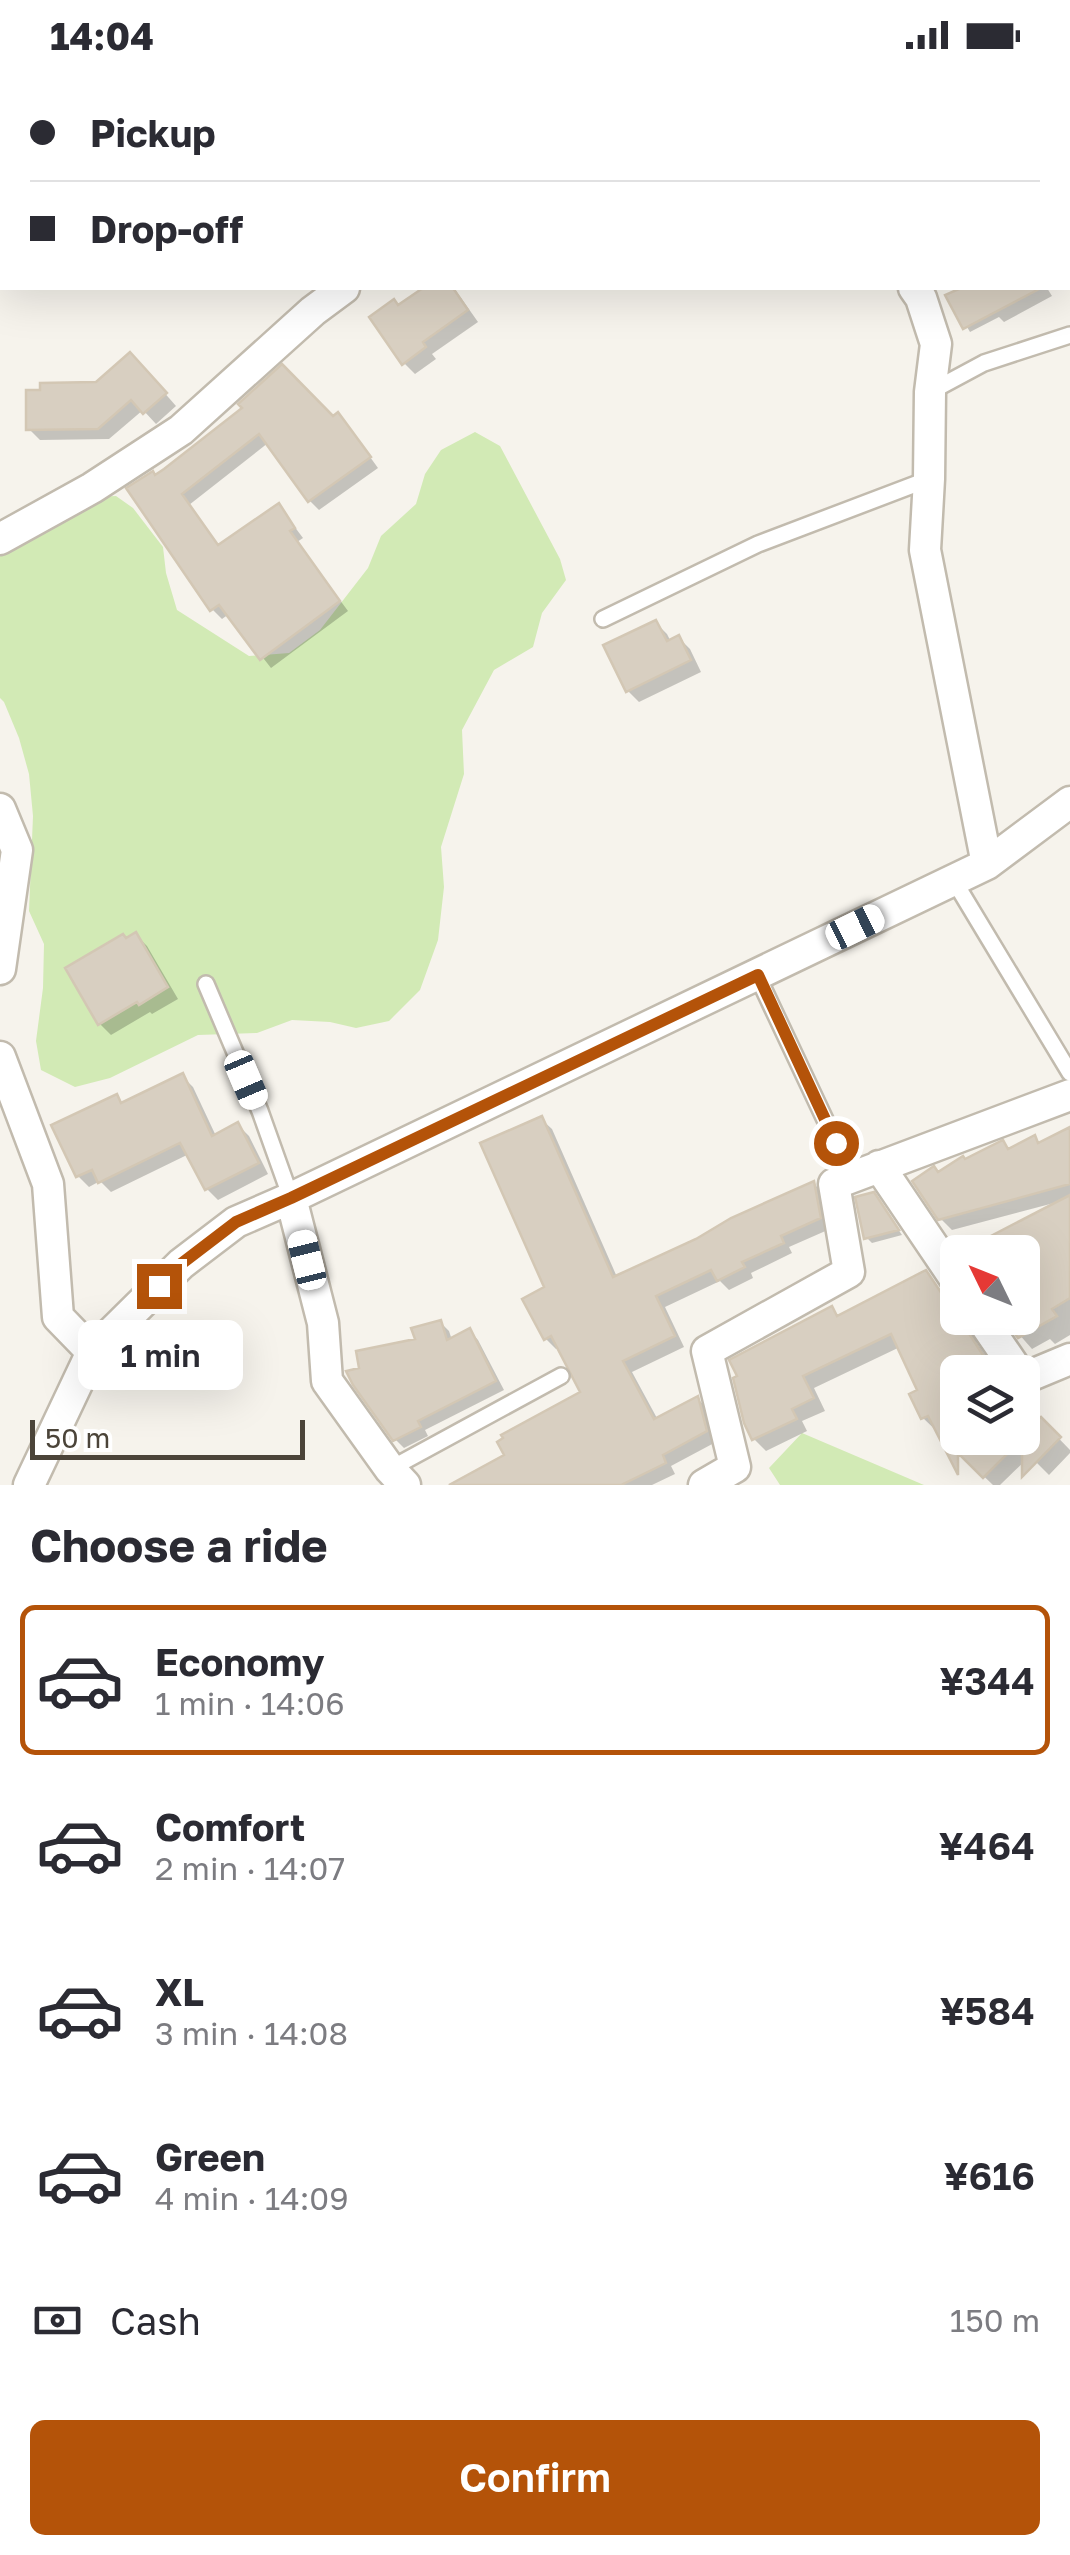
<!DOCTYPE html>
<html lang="en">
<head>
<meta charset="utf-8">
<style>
  body { margin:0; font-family:"Golos Text",sans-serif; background:#f7f7f7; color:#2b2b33; height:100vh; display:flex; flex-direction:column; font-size:38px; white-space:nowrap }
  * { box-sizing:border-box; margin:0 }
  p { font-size:32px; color:#7c7c81 }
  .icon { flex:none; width:55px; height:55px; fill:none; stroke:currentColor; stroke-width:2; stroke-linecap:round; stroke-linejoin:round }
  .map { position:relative; height:1415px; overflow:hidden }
  .drawer { display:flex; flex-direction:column; background:#fff; flex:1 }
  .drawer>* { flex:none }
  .banner { position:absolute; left:0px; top:0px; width:1070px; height:220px; box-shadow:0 10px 40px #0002; display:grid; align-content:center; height:220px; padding:0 30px; background:#fff }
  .needle { width:65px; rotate:313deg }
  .buttons { position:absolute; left:940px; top:1165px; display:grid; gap:20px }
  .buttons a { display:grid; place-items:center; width:100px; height:100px; border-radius:15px; background:#fff; box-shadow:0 10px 40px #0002; font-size:50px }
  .scale { position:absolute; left:30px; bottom:25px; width:275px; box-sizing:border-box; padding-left:10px; border:5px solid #4b4439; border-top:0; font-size:28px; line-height:35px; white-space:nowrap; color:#4b4439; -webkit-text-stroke:8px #fff; paint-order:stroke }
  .end { position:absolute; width:45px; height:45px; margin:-22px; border:12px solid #b45309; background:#fff; box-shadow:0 0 0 5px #fff }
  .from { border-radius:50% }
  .bubble { position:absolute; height:70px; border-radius:15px; background:#fff; box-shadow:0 10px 40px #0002; font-size:32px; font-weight:600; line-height:70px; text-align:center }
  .car { position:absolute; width:30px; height:60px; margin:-30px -15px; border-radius:12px; box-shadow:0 0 8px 2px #0007; background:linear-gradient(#fff 24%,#345 0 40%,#fff 0 76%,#345 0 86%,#fff 0) }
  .banner b { display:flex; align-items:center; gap:35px; height:95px; font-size:38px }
  .banner b+b { border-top:2px solid #e1e1e2 }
  .banner i { width:25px; height:25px; background:#2b2b33 }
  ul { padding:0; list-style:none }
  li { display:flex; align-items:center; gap:30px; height:150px; margin:0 20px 15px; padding:0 10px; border:5px solid transparent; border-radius:15px }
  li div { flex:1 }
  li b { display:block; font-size:38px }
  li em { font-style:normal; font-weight:600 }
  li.selected { border-color:#b45309 }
  li>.icon { width:90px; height:90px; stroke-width:1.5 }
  h2 { padding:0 30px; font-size:45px; line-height:120px }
  .pay { display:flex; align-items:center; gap:25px; height:110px; padding:0 30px; font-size:38px }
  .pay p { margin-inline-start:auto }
  .cta { display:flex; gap:20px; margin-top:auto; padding:20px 30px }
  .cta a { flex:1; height:115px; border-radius:15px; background:#b45309; color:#fff; font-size:40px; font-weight:600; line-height:115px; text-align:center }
  .status { display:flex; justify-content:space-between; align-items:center; height:70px; padding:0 50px; background:#fff; direction:ltr }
  .status svg { height:28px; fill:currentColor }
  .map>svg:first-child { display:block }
</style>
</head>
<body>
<div class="status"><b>14:04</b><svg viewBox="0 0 49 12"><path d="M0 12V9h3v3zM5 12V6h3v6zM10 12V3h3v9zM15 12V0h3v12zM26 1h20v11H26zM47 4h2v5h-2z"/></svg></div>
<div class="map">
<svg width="1070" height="1415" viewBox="0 0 1070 1415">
  <rect width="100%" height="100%" fill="#f6f3ec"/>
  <path fill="#d2eab5" d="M475 362 500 376 560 489 566 510 542 543 533 577 494 600 462 660 464 704 441 777 444 817 438 870 420 920 389 951 356 958 330 952 292 950 257 963 198 965 110 1008 75 1017 41 1000 36 971 43 918 44 874 29 841 33 746 29 704 19 668 4 632 0 628V484L44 460 96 427 116 426 133 438 163 477 166 503 177 540 249 586 289 583 320 560 368 498 381 466 416 434 425 404 441 380Z
    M802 1363 924 1415H780L769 1398Z"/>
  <path fill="#0003" d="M167 0H271L273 2H167Z
    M367 0H443L441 2H365Z
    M450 0H493L494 1 453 2Z
    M427 218H454L478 252 432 284 436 289 415 304 404 293 398 237Z
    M965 218H1047L1052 226 1004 252 999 247 970 262 949 226Z
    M141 296 176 336 156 354 143 340 109 369 40 370 29 359Z
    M246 338 333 349 347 355 378 398 319 440 310 431 268 373 189 435 219 477 279 436 303 468 297 472 348 541 271 598 229 544 222 549 212 539 155 407Z
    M656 553 667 564 671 572 679 568 690 579 701 602 639 632 628 621Z
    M136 865 147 876 178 929 152 944 150 942 111 965 100 954 126 870Z
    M182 1006 193 1017 216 1066 238 1055 249 1066 268 1104 218 1130 207 1119 189 1084 111 1122 100 1111 89 1117 78 1106 116 1027 124 1034Z
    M541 1049 552 1059 617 1207 814 1114 824 1124 830 1159 789 1177 792 1183 751 1203 753 1208 729 1220 720 1211 665 1237 684 1277 632 1302 658 1350 698 1329 708 1339 716 1372 671 1396 675 1404 652 1415H475L583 1323 560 1277 556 1279 546 1269 547 1218Z
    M1070 1060V1265L1055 1274 1050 1269 1032 1279 1005 1248H1022V1182H965L1055 1135 1054 1133 952 1160 940 1148 939 1105 1003 1073 1010 1081 1034 1068 1040 1074Z
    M879 1131 902 1165 872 1173 867 1168Z
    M926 1203 952 1233 958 1234V1248H980L975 1254 974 1264 977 1273 997 1302H958V1368H1022L1041 1350 1070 1380V1383L1049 1405 1030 1386 1000 1415H993L923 1348 921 1321 900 1277 814 1318 825 1341 802 1351 807 1361 766 1381 754 1369 832 1240 840 1247Z
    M440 1252 449 1261 452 1270 470 1261 478 1270 504 1320 425 1360 428 1366 404 1378 395 1369 418 1271Z"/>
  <path fill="#d8cfc1" stroke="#d3c7b4" stroke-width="2.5" d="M423 218H453L468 240 423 272 426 277 402 295 369 247 394 229 398 235Z
    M961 218H1041L963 259 945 225Z
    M130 282 167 323 143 344 131 330 98 359 26 360V320H40V313L96 312Z
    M282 294 333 346 338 342 371 387 308 432 259 364 182 424 218 475 279 433 295 458 290 461 340 531 260 590 219 535 210 541 126 418 153 401 155 405 164 399 242 338 238 334Z
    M656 550 667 571 679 565 691 590 626 622 603 575Z
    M136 862 168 917 139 935 137 932 98 955 65 898 123 864 126 868Z
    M183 1003 212 1066 238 1052 259 1093 205 1120 180 1073 98 1113 92 1100 76 1107 51 1055 117 1024 121 1033Z
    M542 1046 613 1207 696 1169 731 1148 814 1111 821 1148 781 1166 784 1173 742 1192 745 1197 717 1211 711 1200 656 1226 675 1266 623 1291 654 1349 698 1326 707 1361 663 1385 666 1393 621 1415H449L504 1385 497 1372 503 1368 501 1365 580 1322 551 1266 544 1270 522 1229 544 1217 480 1073Z
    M1070 1057V1114L938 1150 912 1111 934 1096 938 1102 963 1086 965 1089 1003 1070 1008 1079 1035 1065 1038 1073Z
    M874 1122 899 1160 864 1169 855 1127Z
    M1070 1125V1228L1052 1239 1057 1246 1018 1268 1003 1248H1022V1182H960Z
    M926 1200 942 1224 954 1231 958 1237V1248H963L966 1259 994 1302H958V1368H1022V1336L1037 1350 1041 1347 1061 1367 1022 1407V1369L983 1408 958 1383V1405L928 1346 921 1349 909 1324 917 1320 891 1264 803 1306 814 1328 792 1339 797 1349 752 1370 744 1353 733 1308 737 1306 729 1290 832 1236 837 1246Z
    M441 1250 447 1270 470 1258 496 1311 418 1351 421 1357 393 1371 353 1315 346 1301 359 1298 356 1281 415 1269 411 1258Z"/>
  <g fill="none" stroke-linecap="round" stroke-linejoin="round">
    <defs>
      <path id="lane" d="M930 322 984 293 1070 265
        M603 549 758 474 929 409
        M953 809 1070 1003
        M757 905 852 1107
        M206 914 260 1041 291 1128
        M390 1399 561 1306"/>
      <path id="street" d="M760 0 762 2
        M144 2 147 0
        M630 2 633 0
        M914 218 921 228 936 274 930 322 929 409 925 480 987 794
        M0 469 92 418 181 360 313 241 344 218
        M0 739 17 780 0 899
        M0 987 48 1114 58 1247 92 1282
        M879 1096 958 1213
        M291 1128 323 1253 327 1311 390 1399 405 1415
        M981 1248 1018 1302
        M1022 1309 1070 1289
        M29 1415 92 1282 181 1194 236 1152 291 1128 987 794 1070 732
        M704 1415 735 1397 707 1281 849 1202 834 1114 1070 1025"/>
    </defs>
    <use href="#lane" stroke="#c2bbae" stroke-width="20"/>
    <use href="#street" stroke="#c2bbae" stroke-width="35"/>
    <use href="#lane" stroke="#fff" stroke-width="15"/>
    <use href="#street" stroke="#fff" stroke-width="30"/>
  </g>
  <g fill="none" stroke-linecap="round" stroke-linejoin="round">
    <path stroke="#b45309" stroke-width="12" d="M159 1216 181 1194 236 1152 291 1128 758 905 836 1073"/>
  </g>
</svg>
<div class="buttons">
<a><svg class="needle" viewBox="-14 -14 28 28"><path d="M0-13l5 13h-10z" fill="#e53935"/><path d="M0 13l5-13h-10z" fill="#7c7c81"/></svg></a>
<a><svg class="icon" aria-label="layers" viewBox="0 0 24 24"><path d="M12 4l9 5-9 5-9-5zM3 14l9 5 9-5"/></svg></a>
</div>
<div class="scale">50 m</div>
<i class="end from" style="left:836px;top:1073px"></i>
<i class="end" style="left:159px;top:1216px"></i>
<div class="bubble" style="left:78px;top:1250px;width:165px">1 min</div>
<i class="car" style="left:855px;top:857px;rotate:64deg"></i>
<i class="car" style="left:246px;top:1010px;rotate:157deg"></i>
<i class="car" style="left:307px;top:1190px;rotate:346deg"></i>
<div class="banner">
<b><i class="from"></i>Pickup</b>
<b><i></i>Drop-off</b>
</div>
</div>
<section class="drawer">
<h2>Choose a ride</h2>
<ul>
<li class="selected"><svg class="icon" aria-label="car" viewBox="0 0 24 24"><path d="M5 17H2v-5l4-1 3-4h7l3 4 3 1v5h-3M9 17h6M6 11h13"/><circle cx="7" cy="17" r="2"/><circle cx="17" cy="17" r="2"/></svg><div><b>Economy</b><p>1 min · 14:06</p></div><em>¥344</em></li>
<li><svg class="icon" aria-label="car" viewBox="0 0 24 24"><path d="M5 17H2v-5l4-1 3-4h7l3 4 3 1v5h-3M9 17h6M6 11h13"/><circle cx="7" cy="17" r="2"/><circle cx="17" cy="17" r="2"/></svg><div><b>Comfort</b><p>2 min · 14:07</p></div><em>¥464</em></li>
<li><svg class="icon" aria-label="car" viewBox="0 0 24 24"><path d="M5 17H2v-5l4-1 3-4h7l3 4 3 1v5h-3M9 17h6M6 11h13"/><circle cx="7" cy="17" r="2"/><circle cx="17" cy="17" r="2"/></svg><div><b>XL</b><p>3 min · 14:08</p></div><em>¥584</em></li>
<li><svg class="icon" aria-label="car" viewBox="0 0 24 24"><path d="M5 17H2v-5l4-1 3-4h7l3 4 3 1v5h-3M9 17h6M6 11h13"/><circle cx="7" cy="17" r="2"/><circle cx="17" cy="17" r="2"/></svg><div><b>Green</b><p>4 min · 14:09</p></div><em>¥616</em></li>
</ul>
<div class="pay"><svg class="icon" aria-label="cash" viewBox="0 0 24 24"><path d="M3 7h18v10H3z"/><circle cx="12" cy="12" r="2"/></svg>Cash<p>150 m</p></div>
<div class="cta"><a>Confirm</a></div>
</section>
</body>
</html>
